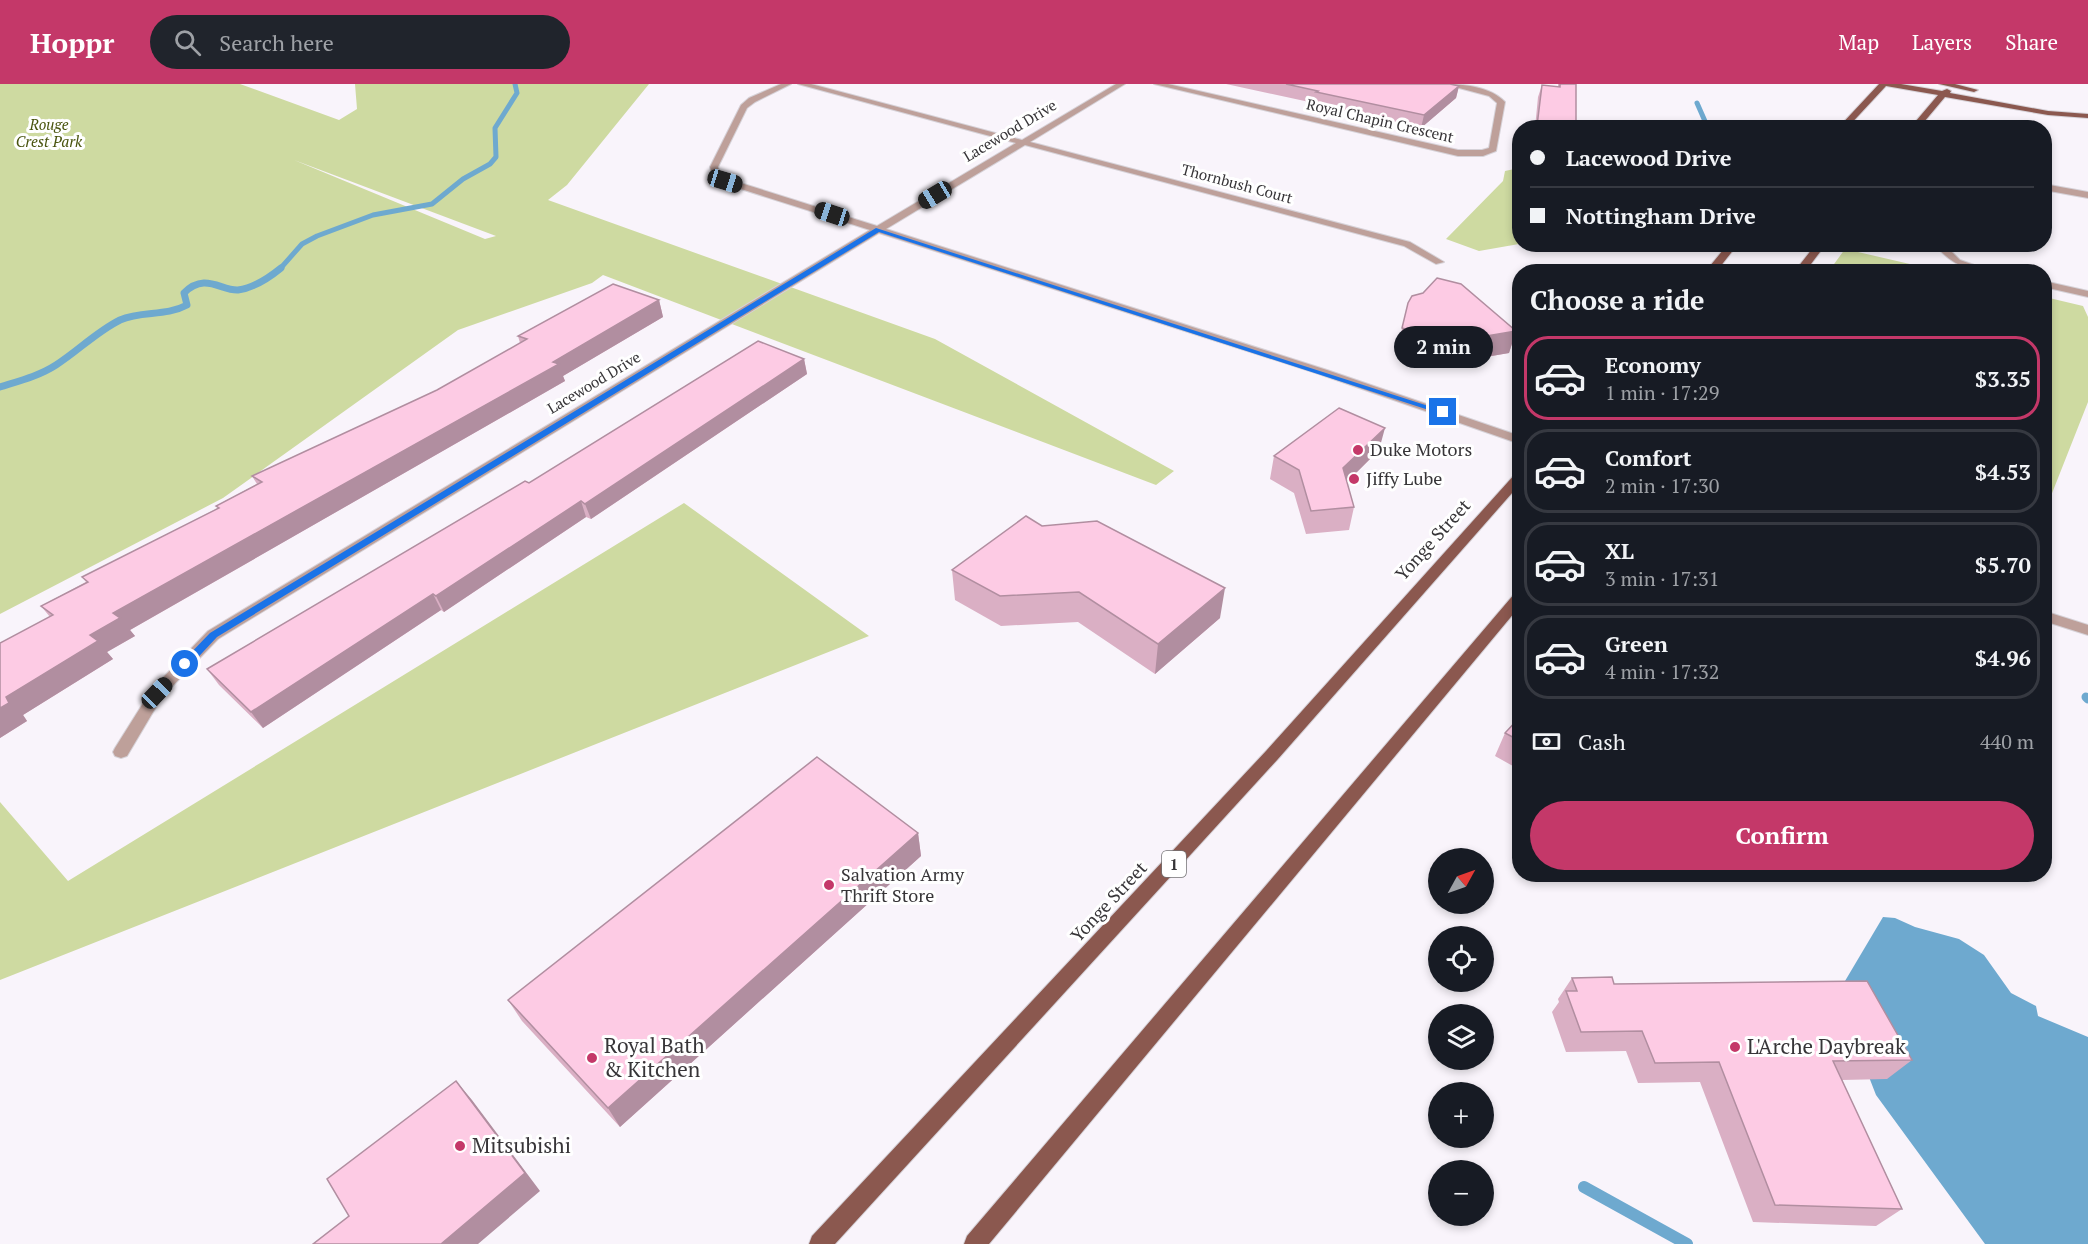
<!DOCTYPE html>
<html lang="en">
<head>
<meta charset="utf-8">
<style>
  body { margin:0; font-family:"PT Serif",serif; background:#20242c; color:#f1f3f6; height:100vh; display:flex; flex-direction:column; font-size:22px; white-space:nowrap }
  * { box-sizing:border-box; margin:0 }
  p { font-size:20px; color:#9ea1a6 }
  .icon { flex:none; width:33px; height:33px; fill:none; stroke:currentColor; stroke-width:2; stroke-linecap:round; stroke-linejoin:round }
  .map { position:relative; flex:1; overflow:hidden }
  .details { position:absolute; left:1512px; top:180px; width:540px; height:618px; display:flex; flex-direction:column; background:#171b24; border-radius:24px; box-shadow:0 3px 9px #0003 }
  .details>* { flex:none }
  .guide { position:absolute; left:1512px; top:36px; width:540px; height:132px; border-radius:24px; box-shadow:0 3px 9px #0003; display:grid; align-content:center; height:132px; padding:0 18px; background:#171b24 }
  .needle { width:39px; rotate:50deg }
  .tools { position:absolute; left:1428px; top:764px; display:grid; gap:12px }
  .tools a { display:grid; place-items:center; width:66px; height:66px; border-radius:50%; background:#171b24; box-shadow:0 3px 9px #0003; font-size:30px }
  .end { position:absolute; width:27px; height:27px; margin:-14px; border:8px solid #1a73e8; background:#fff; box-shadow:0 0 0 3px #fff }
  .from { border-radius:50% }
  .bubble { position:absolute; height:42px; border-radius:21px; background:#171b24; box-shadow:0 3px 9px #0003; font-size:20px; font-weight:700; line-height:42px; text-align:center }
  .car { position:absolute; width:18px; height:36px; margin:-18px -9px; border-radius:8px; box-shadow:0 0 4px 2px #0007; background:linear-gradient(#222 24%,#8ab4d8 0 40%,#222 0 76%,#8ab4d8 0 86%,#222 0) }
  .guide b { display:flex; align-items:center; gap:21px; height:57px; font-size:22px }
  .guide b+b { border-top:2px solid #363941 }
  .guide i { width:15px; height:15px; background:#f1f3f6 }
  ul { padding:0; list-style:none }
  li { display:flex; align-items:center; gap:18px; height:84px; margin:0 12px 9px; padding:0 6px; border:3px solid #363941; border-radius:24px }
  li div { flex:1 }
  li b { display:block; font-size:22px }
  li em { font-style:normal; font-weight:700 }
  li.selected { border-color:#c43869 }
  li>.icon { width:54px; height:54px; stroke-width:1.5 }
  h2 { padding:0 18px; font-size:27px; line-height:72px }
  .pay { display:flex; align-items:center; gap:15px; height:66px; padding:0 18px; font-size:22px }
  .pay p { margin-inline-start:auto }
  .action { display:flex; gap:12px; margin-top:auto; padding:12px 18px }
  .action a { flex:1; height:69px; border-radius:36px; background:#c43869; color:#fff; font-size:24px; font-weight:700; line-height:69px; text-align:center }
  header { display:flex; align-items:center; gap:36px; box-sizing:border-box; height:84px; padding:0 30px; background:#c43869; color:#fff }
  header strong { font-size:28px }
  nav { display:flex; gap:33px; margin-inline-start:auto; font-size:21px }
  .search { width:420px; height:54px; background:#20242c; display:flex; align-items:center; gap:15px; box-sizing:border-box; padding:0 21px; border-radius:33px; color:#9ea1a6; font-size:22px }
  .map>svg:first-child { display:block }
</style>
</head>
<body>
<header>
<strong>Hoppr</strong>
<div class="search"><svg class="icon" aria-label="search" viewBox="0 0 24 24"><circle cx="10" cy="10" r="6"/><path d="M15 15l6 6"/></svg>Search here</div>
<nav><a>Map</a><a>Layers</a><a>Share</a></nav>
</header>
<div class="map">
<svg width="2088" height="1160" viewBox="0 0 2088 1160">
  <rect width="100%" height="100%" fill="#f9f4fb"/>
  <path fill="#cedaa1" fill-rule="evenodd" d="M0 0H240L339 36 357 25 355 0H649L567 101 548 116 935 255 1174 387 1156 401 603 191 592 199 458 246 223 414 0 530ZM294 76 496 152 485 155Z
    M1519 84V160L1479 167 1446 155 1503 97 1505 87Z
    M1845 165 1940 187H1829Z
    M2045 213 2083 222 2088 233V318L2045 427Z
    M684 419 869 552 0 896V718L68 797Z"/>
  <path fill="#6ea9cf" d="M1883 833 1895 834 1915 843 1959 855 1984 871 2011 909 2036 922 2038 932 2088 953V1160H1985L1876 1011 1869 993 1845 897Z"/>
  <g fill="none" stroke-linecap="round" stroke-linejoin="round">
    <path stroke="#6ea9cf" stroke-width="5" d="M1697 19 1708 44
      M279 186 302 160 317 152 373 131 432 120 463 95 490 80 496 73 495 44 517 9 515 0"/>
    <path stroke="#6ea9cf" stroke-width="7" d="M0 303C19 297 39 292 56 281 78 267 96 248 120 236 142 226 165 233 187 221L184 209C205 188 221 207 238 206 253 204 270 193 281 184"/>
    <path stroke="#6ea9cf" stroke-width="9" d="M2086 613 2088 615"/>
    <path stroke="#6ea9cf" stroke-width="12" d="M1584 1103 1687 1160"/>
    <defs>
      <path id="minor" d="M781 0H791L755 18 747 24 718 83 720 90 728 95 877 142 1016 59 798 0H811L1022 56 1116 0H1125L1030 58 1410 158 1444 178 1436 180 1404 162 1025 61 886 145 1327 286 1520 352V360L1319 290 879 149 218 555 162 613 127 672 121 674 115 672 113 668 115 664 152 605 208 547 870 146 722 99 713 93 710 83 741 21 749 14Z
        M1154 0H1168L1458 66H1482L1489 64 1497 19 1489 12 1444 0C1465 0 1491 3 1505 18L1496 67 1483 72H1458Z
        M2044 100 2088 108V114L2044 106Z
        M1934 160H1944L1960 176 1994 188C1968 188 1951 180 1934 160Z
        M2044 197 2088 207V213L2044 203Z
        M2044 527 2088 541V551L2044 537Z"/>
      <path id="major" d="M1879 0H1901L1942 7 1947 5 1951 7 1950 9 2048 27 2088 30V34L2048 31 1945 13 1919 44H1910L1938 11 1886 2 1847 44H1838Z
        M1939 0H1955L1978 6 1974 8Z
        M1728 160H1738L1716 188H1705Z
        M1816 160H1826L1805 188H1794Z
        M1520 388V400L1278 675 835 1160H809L812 1152 1266 667 1516 389Z
        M1520 507V522L989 1160H964L967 1152 1515 509Z"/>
    </defs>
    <use href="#minor" stroke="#d6d2d8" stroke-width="2"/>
    <use href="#major" stroke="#d6d2d8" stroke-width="2"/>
    <use href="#minor" fill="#bea09a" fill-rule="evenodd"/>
    <use href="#major" fill="#8b584f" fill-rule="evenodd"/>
  </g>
  <path fill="#daafc4" d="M1226 0H1450L1459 2 1456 14 1421 44 1314 20V19Z
    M1558 0H1576V44H1535L1538 13 1542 1 1558 3Z
    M659 216 663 233 563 292 565 297 130 546 135 552 107 568 113 575 23 631 27 637 0 654V559L50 533 41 522 86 498 82 493 218 424 216 422 257 400 252 392 437 306 520 259 518 252Z
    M1408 219 1516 247 1509 269 1445 280 1397 266Z
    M804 275 807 290 591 435 586 433 444 528 441 526 263 644 219 601 207 585 529 399Z
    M1379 366 1347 398 1354 423 1349 446 1306 450 1294 409 1270 395 1274 372Z
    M1042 442 1220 534 1155 590 1078 538 1001 542 955 516 952 486Z
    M1520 633V686L1495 672 1505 649Z
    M918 749 921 772 620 1043 522 937 508 916Z
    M1572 894 1614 900 1912 976 1887 995 1842 996 1902 1125 1876 1142 1753 1138 1700 998 1638 999 1626 967 1566 968 1552 928 1559 918 1558 915Z"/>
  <path fill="#b18ea0" d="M1459 2 1456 14 1421 44 1424 31Z
    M659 216 663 233 563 292 565 297 130 546 135 552 107 568 113 575 23 631 27 637 0 654V624L6 613 90 551 113 529Z
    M1516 247 1509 269 1445 280 1451 258Z
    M804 275 807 290 591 435 585 420Z
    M1385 344 1379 366 1338 407 1343 384Z
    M581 417 586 433 444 528 436 512Z
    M1225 504 1220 534 1155 590 1158 560Z
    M433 510 441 526 263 644 251 628Z
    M918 749 921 772 620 1043 608 1024Z
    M456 997 472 1016 540 1107 478 1160H441Z"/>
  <path fill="#fdcbe4" stroke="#b18ea0" stroke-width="1.5" d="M1286 0H1450L1459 2 1424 31 1316 8 1318 7Z
    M1560 0H1576V44H1540V42H1537L1542 1 1560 3Z
    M1437 194 1461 200 1516 247 1451 258 1402 244 1408 219 1412 212 1423 209Z
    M613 200 659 216 553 278 559 280 113 529 120 534 90 551 98 557 6 613 9 619 0 624V559L53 531 41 522 88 498 82 493 219 424 216 422 262 398 252 392 437 306 527 255 518 252Z
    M758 257 804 275 585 420 581 417 436 512 433 510 251 628 207 585 525 397 529 399Z
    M1339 324 1385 344 1343 384 1354 423 1311 427 1299 386 1274 372Z
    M1026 432 1042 442 1097 437 1225 504 1158 560 1079 508 1000 512 952 486Z
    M1520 633V657L1505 649Z
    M817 673 918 749 608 1024 508 916Z
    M1612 893 1614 900 1867 897 1912 976 1833 977 1902 1125 1775 1121 1719 978 1655 979 1642 947 1581 948 1566 907H1577L1572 894Z
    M456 997 525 1089 441 1160H313L349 1132 327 1095Z"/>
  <path fill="#1a73e8" d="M876 144 1447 328 1441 330 879 148 217 553 189 583H182V578L210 549Z"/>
  <g fill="#c43869" stroke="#fff" stroke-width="2">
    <circle cx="1358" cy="366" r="6"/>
    <circle cx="1354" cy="395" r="6"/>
    <circle cx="829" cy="801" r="6"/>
    <circle cx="1735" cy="963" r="6"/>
    <circle cx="592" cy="974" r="6"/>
    <circle cx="460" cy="1062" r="6"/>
  </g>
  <g text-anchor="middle" stroke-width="6" stroke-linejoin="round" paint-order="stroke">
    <g font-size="15" fill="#373538" stroke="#fff">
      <text transform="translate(1380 37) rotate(13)" y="5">Royal Chapin Crescent</text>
      <text transform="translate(1010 47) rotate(-31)" y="5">Lacewood Drive</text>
      <text transform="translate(1237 100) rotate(15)" y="5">Thornbush Court</text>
      <text transform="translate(594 299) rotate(-31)" y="5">Lacewood Drive</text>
    </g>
    <g font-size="15" font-style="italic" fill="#49540e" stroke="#fff">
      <text x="49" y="46">Rouge<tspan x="49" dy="17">Crest Park</tspan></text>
    </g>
    <rect fill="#fff" stroke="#737274" stroke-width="1.5" x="1162" y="767" width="24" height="26" rx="4.5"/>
    <g font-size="16" font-weight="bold" fill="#373538">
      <text x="1174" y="786">1</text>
    </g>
    <g font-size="18" fill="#373538" stroke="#fff" text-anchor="start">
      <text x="1370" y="372">Duke Motors</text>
      <text x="1366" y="401">Jiffy Lube</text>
      <text x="841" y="797">Salvation Army<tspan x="841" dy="21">Thrift Store</tspan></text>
    </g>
    <g font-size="18" fill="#373538" stroke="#fff">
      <text transform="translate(1433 456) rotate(-48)" y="6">Yonge Street</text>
      <text transform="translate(1109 818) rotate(-47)" y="6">Yonge Street</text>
    </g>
    <g font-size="21" fill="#373538" stroke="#fff" text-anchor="start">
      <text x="604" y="969">Royal Bath<tspan x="604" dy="24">&amp; Kitchen</tspan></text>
      <text x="1747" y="970">L'Arche Daybreak</text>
      <text x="472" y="1069">Mitsubishi</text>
    </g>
  </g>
</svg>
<div class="tools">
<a><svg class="needle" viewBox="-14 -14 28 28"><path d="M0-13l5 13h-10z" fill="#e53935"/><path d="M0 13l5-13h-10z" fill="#9ea1a6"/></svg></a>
<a><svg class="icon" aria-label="locate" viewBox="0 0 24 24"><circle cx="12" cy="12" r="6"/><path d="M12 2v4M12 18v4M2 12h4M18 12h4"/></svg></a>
<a><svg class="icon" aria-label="layers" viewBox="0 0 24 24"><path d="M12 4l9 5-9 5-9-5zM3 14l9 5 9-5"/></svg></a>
<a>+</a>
<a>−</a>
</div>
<i class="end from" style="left:185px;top:580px"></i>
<i class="end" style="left:1443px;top:328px"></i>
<div class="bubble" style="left:1394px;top:242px;width:99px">2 min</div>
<i class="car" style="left:725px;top:97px;rotate:107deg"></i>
<i class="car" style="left:935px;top:111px;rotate:239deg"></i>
<i class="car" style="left:832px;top:130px;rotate:288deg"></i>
<i class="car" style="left:157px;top:609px;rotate:44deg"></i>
<div class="guide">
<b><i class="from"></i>Lacewood Drive</b>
<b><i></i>Nottingham Drive</b>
</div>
<section class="details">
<h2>Choose a ride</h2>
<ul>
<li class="selected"><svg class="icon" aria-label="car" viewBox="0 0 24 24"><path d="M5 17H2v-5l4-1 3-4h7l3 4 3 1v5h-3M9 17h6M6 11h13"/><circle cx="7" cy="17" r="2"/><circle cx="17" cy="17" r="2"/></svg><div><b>Economy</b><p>1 min · 17:29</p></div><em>$3.35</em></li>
<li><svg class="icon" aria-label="car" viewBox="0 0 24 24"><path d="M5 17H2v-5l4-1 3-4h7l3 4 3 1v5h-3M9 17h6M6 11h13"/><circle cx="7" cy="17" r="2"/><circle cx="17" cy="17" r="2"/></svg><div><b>Comfort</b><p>2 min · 17:30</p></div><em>$4.53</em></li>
<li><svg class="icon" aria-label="car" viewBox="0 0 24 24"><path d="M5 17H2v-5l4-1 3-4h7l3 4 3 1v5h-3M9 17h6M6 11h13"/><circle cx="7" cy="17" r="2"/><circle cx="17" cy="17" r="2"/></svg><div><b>XL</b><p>3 min · 17:31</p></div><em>$5.70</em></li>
<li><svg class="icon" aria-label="car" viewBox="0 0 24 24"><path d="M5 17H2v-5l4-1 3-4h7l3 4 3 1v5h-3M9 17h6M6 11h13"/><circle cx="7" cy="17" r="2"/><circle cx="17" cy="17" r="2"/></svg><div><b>Green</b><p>4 min · 17:32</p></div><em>$4.96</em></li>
</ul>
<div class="pay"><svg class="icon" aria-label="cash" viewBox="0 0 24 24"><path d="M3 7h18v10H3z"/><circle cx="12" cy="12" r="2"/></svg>Cash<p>440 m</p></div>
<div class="action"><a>Confirm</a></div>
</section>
</div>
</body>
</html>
